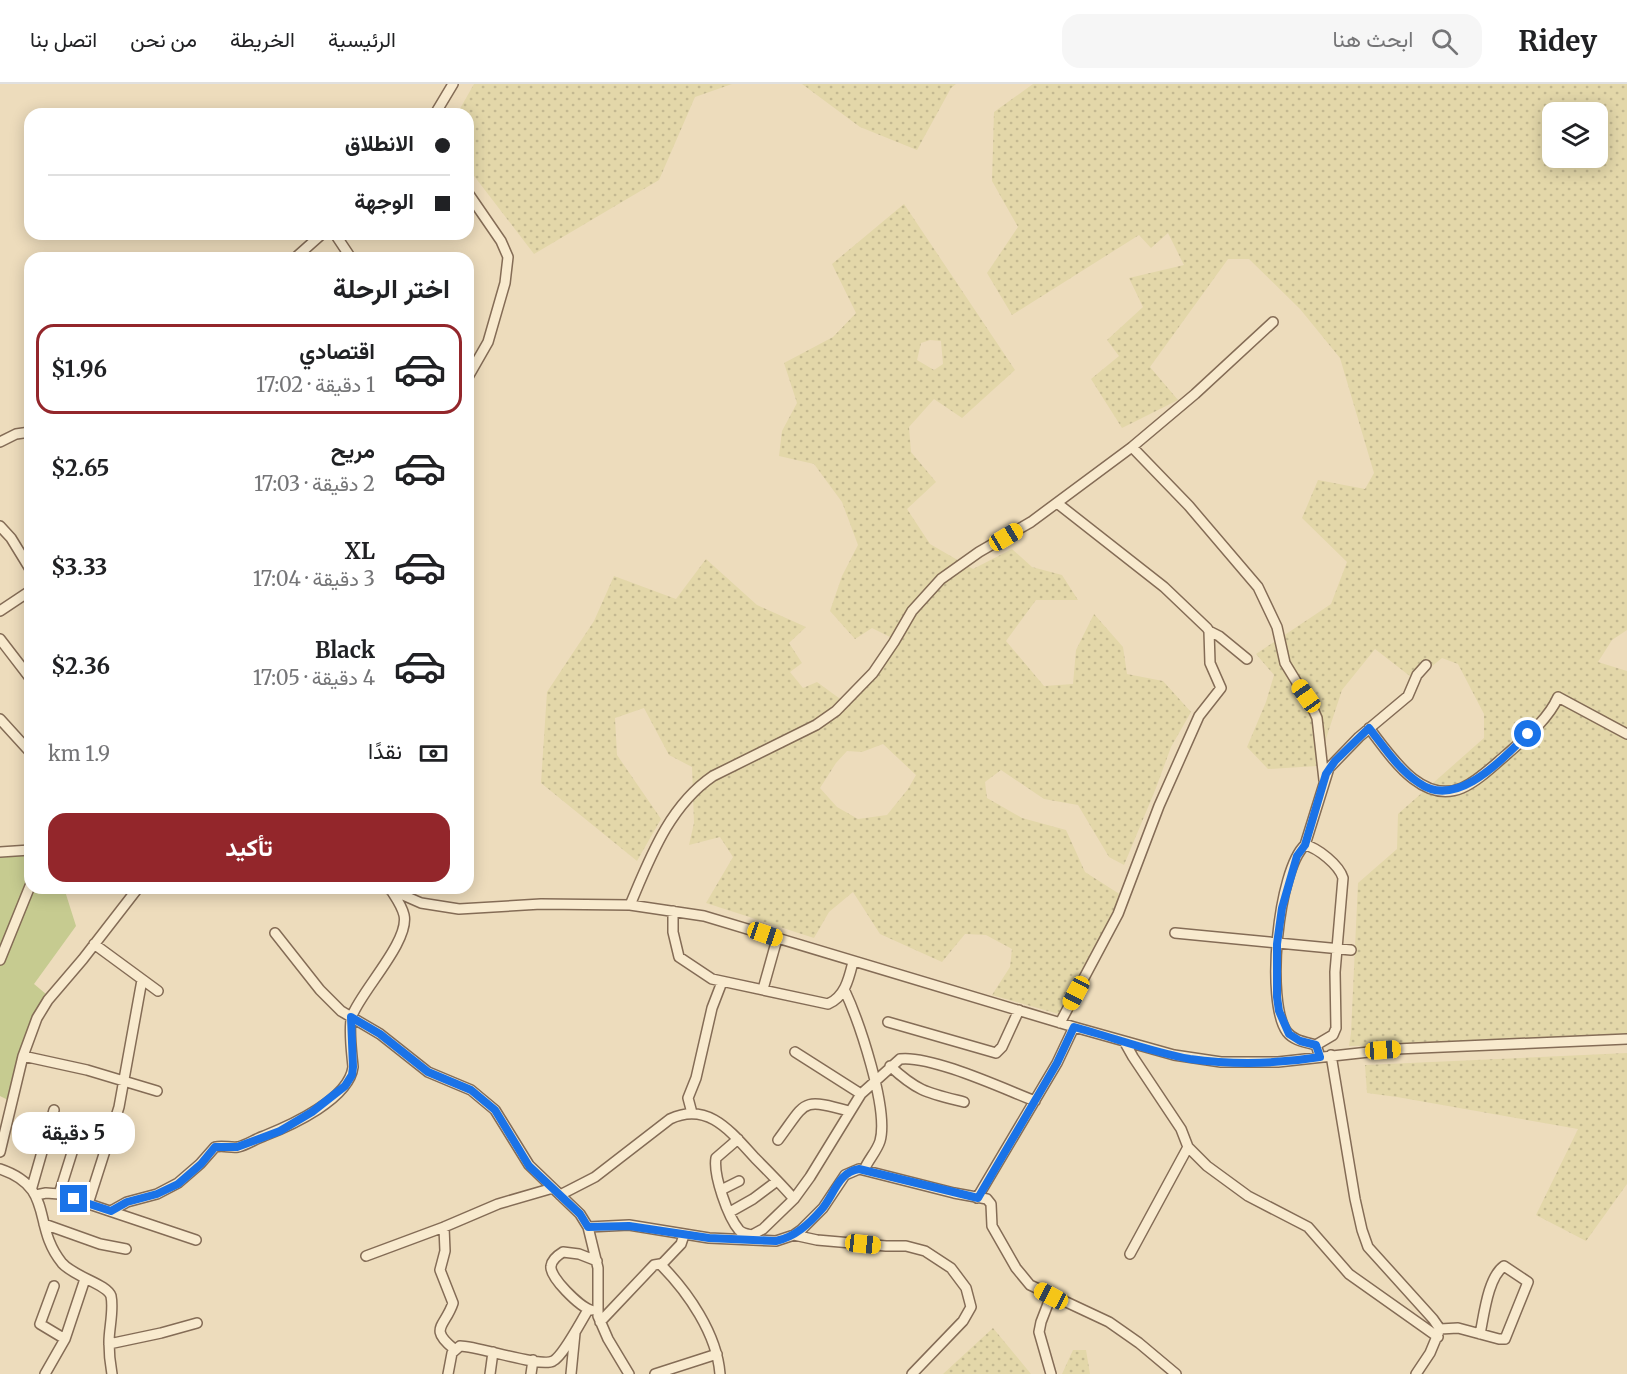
<!DOCTYPE html>
<html lang="ar">
<head>
<meta charset="utf-8">
<style>
  body { margin:0; font-family:Merriweather,Vazirmatn,serif; background:#f6f6f6; color:#202124; direction:rtl; height:100vh; display:flex; flex-direction:column; font-size:22px; white-space:nowrap }
  * { box-sizing:border-box; margin:0 }
  p { font-size:20px; color:#757577 }
  .icon { flex:none; width:33px; height:33px; fill:none; stroke:currentColor; stroke-width:2; stroke-linecap:round; stroke-linejoin:round }
  .map { position:relative; flex:1; overflow:hidden; direction:ltr }
  .sheet { position:absolute; left:24px; top:168px; width:450px; height:642px; display:flex; flex-direction:column; background:#fff; border-radius:18px; box-shadow:0 3px 15px #0003; direction:rtl }
  .sheet>* { flex:none }
  .banner { position:absolute; left:24px; top:24px; width:450px; height:132px; border-radius:18px; box-shadow:0 3px 15px #0003; direction:rtl; display:grid; align-content:center; height:132px; padding:0 24px; background:#fff }
  .tools { position:absolute; left:1542px; top:18px; display:grid; gap:12px }
  .tools a { display:grid; place-items:center; width:66px; height:66px; border-radius:12px; background:#fff; box-shadow:0 3px 15px #0003; font-size:30px }
  .end { position:absolute; width:27px; height:27px; margin:-14px; border:8px solid #1a73e8; background:#fff; box-shadow:0 0 0 3px #fff }
  .from { border-radius:50% }
  .bubble { position:absolute; height:42px; border-radius:18px; background:#fff; box-shadow:0 3px 15px #0003; font-size:20px; font-weight:700; line-height:42px; text-align:center; direction:rtl }
  .car { position:absolute; width:18px; height:36px; margin:-18px -9px; border-radius:8px; box-shadow:0 0 4px 2px #0007; background:linear-gradient(#f5c518 24%,#345 0 40%,#f5c518 0 76%,#345 0 86%,#f5c518 0) }
  .banner b { display:flex; align-items:center; gap:21px; height:57px; font-size:22px }
  .banner b+b { border-top:2px solid #e0e0e0 }
  .banner i { width:15px; height:15px; background:#202124 }
  ul { padding:0; list-style:none }
  li { display:flex; align-items:center; gap:18px; height:90px; margin:0 12px 9px; padding:0 12px; border:3px solid transparent; border-radius:18px }
  li div { flex:1 }
  li b { display:block; font-size:22px }
  li em { font-style:normal; font-weight:700 }
  li.active { border-color:#93262b }
  li>.icon { width:54px; height:54px; stroke-width:1.5 }
  h2 { padding:0 24px; font-size:27px; line-height:72px }
  .pay { display:flex; align-items:center; gap:15px; height:66px; padding:0 24px; font-size:22px }
  .pay p { margin-inline-start:auto }
  .button { display:flex; gap:12px; margin-top:auto; padding:12px 24px }
  .button a { flex:1; height:69px; border-radius:18px; background:#93262b; color:#fff; font-size:24px; font-weight:700; line-height:69px; text-align:center }
  header { display:flex; align-items:center; gap:36px; box-sizing:border-box; height:84px; padding:0 30px; background:#fff; border-bottom:2px solid #e0e0e0 }
  header strong { font-size:28px }
  nav { display:flex; gap:33px; margin-inline-start:auto; font-size:21px }
  .search { width:420px; height:54px; background:#f6f6f6; display:flex; align-items:center; gap:15px; box-sizing:border-box; padding:0 21px; border-radius:18px; color:#757577; font-size:22px }
  .map>svg:first-child { display:block }
</style>
</head>
<body>
<header>
<strong>Ridey</strong>
<div class="search"><svg class="icon" aria-label="search" viewBox="0 0 24 24"><circle cx="10" cy="10" r="6"/><path d="M15 15l6 6"/></svg>ابحث هنا</div>
<nav><a>الرئيسية</a><a>الخريطة</a><a>من نحن</a><a>اتصل بنا</a></nav>
</header>
<div class="map">
<svg width="1627" height="1290" viewBox="0 0 1627 1290">
  <defs>
    <pattern id="farmland-dots" width="8" height="8" patternUnits="userSpaceOnUse" patternTransform="scale(1.5)"><rect width="8" height="8" fill="#e3d7a9"/><path d="M2 2h.1M6 6h.1" fill="none" stroke="#c3b891" stroke-width="1.8" stroke-linecap="round"/></pattern>
  </defs>
  <rect width="100%" height="100%" fill="#eddcbc"/>
  <path fill="url(#farmland-dots)" fill-rule="evenodd" d="M474 0H732L695 13 659 96 534 170 468 84V30H457Z
    M802 0H956L951 4 917 66 860 43Z
    M1033 0H1627V546L1612 556 1598 578 1627 587V957L1349 962 1351 949 1358 799 1397 765 1398 730 1484 654V630L1458 580 1442 574 1415 596 1375 565 1342 606 1317 682 1268 685 1247 663 1266 618 1274 591 1256 570 1331 520 1347 478 1302 434 1318 396 1365 405 1374 389 1340 274 1300 225 1249 175H1228L1150 283 1178 316 1122 344 1091 295 1119 272 1107 256 1143 223 1129 194 1184 181 1168 149 1151 164 1139 151 1012 231 987 189 1018 143 992 97 994 28ZM1552 28H1598V74H1552Z
    M904 120 1015 286 962 334 934 315 909 343 911 368 936 398 907 425 930 460 973 485 1012 465 1032 483 1062 491 1078 516H1036L1006 557 1044 602 1073 600 1076 566 1094 530 1123 563 1127 590 1163 597 1191 628 1171 663 1156 704 1124 781 1109 773 1078 721 1044 715 1001 686 985 698 987 714 1022 734 1066 746 1085 788 1121 811 1062 931 992 911 1010 883 1012 865 986 851 965 850 942 878 880 850 853 808 829 828 814 854 706 819 733 773 720 753 689 761 694 739 692 683 669 671 644 624 615 634 617 671 661 735 637 777 541 699 547 608 594 537 614 492 676 515 706 475 757 521 806 543 789 559 802 579 790 588 803 604 817 598 843 617 861 601 894 555 872 544 855 555 830 527 842 492 858 461 842 418 814 380 779 372 782 347 797 319 784 279 833 253 856 229 832 180ZM930 256 941 257 943 280 934 286 917 276 921 259ZM883 660 916 691 908 705 887 731 858 735 837 723 820 704 836 679 847 667 862 668Z
    M1627 969V1100L1586 1157 1536 1131 1578 1045 1397 1013 1367 1009 1365 981Z
    M993 1244 1031 1290H943Z
    M1073 1266H1086L1090 1290H1062Z"/>
  <path fill="#c6cb90" d="M30 767V804H64L76 842 34 900 46 910 25 962 10 1017 0 1012V769Z"/>
  <g fill="none" stroke-linecap="round" stroke-linejoin="round">
    <defs>
      <path id="minor" d="M435 30 453 0
        M468 109 501 157 508 173 505 199 488 258 468 293
        M335 150 351 174
        M295 174 322 150
        M0 358 16 350 30 348
        M1132 363 1189 422 1258 503 1277 543 1285 579 1313 625 1317 634 1324 696
        M1057 419 1164 503 1207 544 1209 547 1210 579 1221 604 1199 632 1159 722 1118 830 1060 939
        M0 442 11 454 30 485
        M0 527 30 507
        M1209 547 1219 552 1247 575
        M0 555 30 594
        M0 635 30 668
        M1369 644C1390 671 1421 721 1462 704 1478 697 1493 682 1506 671 1524 655 1548 636 1558 613L1627 650
        M1305 761 1329 684 1359 653 1408 612 1417 591 1426 581
        M0 768 30 766
        M387 804 421 819 459 825 541 820 630 821 704 832 1074 943 1174 971 1221 978H1278L1396 965 1627 955
        M630 821C650 774 669 722 713 692L816 641 836 627 873 589 894 558 912 527 941 495 979 468 1031 438 1132 363 1195 310 1273 238
        M673 827V848L679 873 712 895 828 920C845 913 849 894 853 878
        M275 849 320 906 341 927 380 950 428 988 471 1006 495 1026 529 1081 580 1130 588 1143 598 1184V1232L608 1255 629 1290
        M1175 849 1351 866
        M94 860 158 907
        M0 876 30 802
        M763 905 777 855
        M844 905C859 937 889 1025 880 1057 877 1067 868 1076 864 1086
        M888 938 996 969 1002 963 1019 926
        M1124 957 1133 973 1181 1045 1188 1063 1207 1082 1248 1112 1308 1143 1349 1190 1438 1253
        M1316 961 1333 951 1336 944 1335 888 1343 794C1339 781 1318 764 1305 761 1278 786 1265 918 1287 948 1294 957 1306 958 1316 961L1320 973
        M795 968 861 1010
        M1331 971 1355 1115 1362 1146 1368 1163 1433 1235 1440 1245 1430 1269 1416 1290
        M23 972 87 986 157 1007
        M890 982C918 1008 928 1009 964 1018
        M692 1029 688 1014 696 994 712 924 722 898
        M738 1055 716 1074C713 1091 728 1133 739 1146 743 1150 747 1150 752 1151L763 1145 794 1115 810 1093 861 1010 900 975C931 971 1004 1005 1035 1017
        M778 1056C807 1017 800 1014 849 1027
        M0 1068 23 972 37 934 48 916 83 875 138 804
        M0 1085C56 1104 31 1141 62 1179 74 1193 107 1200 111 1212 114 1226 109 1244 109 1258 109 1268 110 1279 112 1290
        M32 1103 54 1026
        M721 1106 739 1097
        M59 1110 81 1040
        M36 1111 46 1109 59 1110 196 1156
        M560 1111 595 1093 670 1035C708 1017 731 1048 755 1074 768 1087 782 1101 794 1115
        M977 1114 1057 979 1074 943
        M88 1120 119 1023 142 896
        M111 1127 127 1118 157 1110 178 1099 200 1080 215 1063C223 1061 230 1064 238 1063 247 1061 255 1055 264 1052 292 1041 349 1015 353 983 352 971 348 942 352 932 361 907 410 857 404 831 402 822 396 814 391 806
        M730 1128 753 1115 777 1097
        M44 1140 100 1160 126 1165
        M444 1143 445 1167 440 1186 453 1219C445 1243 428 1244 454 1265
        M588 1143 629 1141 709 1154 776 1157 794 1151 801 1146 823 1124 845 1091 859 1085 954 1109 987 1115 991 1120 992 1142 1016 1184 1030 1201 1109 1238 1139 1259 1176 1290
        M794 1151 817 1156 886 1162H906L925 1167 951 1184 966 1204 971 1223 963 1237 912 1290
        M1130 1170 1188 1063
        M366 1172 444 1143 498 1120 553 1104
        M661 1181 681 1160 684 1151
        M54 1202 40 1240 65 1255
        M591 1226C580 1223 549 1193 551 1182 552 1175 558 1171 563 1168L579 1170 597 1177
        M600 1238 654 1181 660 1180C688 1208 717 1250 720 1290
        M1440 1245 1458 1244 1499 1255H1505L1528 1198 1504 1182C1488 1193 1484 1231 1480 1250
        M109 1260 161 1249 197 1239
        M45 1290 65 1255 85 1195
        M448 1290 452 1269 460 1262C478 1262 541 1284 553 1277 563 1272 581 1237 588 1226
        M490 1290 493 1268
        M531 1290 533 1276
        M571 1290 575 1249
        M655 1290 717 1270
        M1051 1290 1039 1248 1041 1238 1051 1212"/>
    </defs>
    <use href="#minor" stroke="#846c56" stroke-width="12"/>
    <use href="#minor" stroke="#f8eace" stroke-width="9"/>
  </g>
  <g fill="none" stroke-linecap="round" stroke-linejoin="round">
    <path stroke="#1a73e8" stroke-width="8" d="M74 1115 111 1127 127 1118 157 1110 178 1100 201 1080 215 1063H237L280 1047 312 1028 345 1002 352 991 353 983 351 933 380 950 428 988 471 1006 495 1026 529 1082 580 1130 588 1143 629 1142 709 1154 776 1157C795 1153 809 1140 822 1125 834 1111 838 1088 859 1085L978 1114 1057 979 1074 943C1112 953 1151 968 1190 975 1234 981 1277 980 1320 973L1316 961 1300 957 1289 950 1279 927 1277 913V860L1282 824 1297 772 1305 761 1326 690 1335 677 1369 644C1384 663 1399 686 1419 699 1457 726 1502 675 1528 650"/>
  </g>
</svg>
<div class="tools">
<a><svg class="icon" aria-label="layers" viewBox="0 0 24 24"><path d="M12 4l9 5-9 5-9-5zM3 14l9 5 9-5"/></svg></a>
</div>
<i class="end from" style="left:1528px;top:650px"></i>
<i class="end" style="left:74px;top:1115px"></i>
<div class="bubble" style="left:12px;top:1028px;width:123px">5 دقيقة</div>
<i class="car" style="left:1006px;top:453px;rotate:59deg"></i>
<i class="car" style="left:1306px;top:612px;rotate:325deg"></i>
<i class="car" style="left:765px;top:850px;rotate:109deg"></i>
<i class="car" style="left:1076px;top:909px;rotate:208deg"></i>
<i class="car" style="left:1383px;top:966px;rotate:86deg"></i>
<i class="car" style="left:863px;top:1160px;rotate:96deg"></i>
<i class="car" style="left:1051px;top:1212px;rotate:298deg"></i>
<div class="banner">
<b><i class="from"></i>الانطلاق</b>
<b><i></i>الوجهة</b>
</div>
<section class="sheet">
<h2>اختر الرحلة</h2>
<ul>
<li class="active"><svg class="icon" aria-label="car" viewBox="0 0 24 24"><path d="M5 17H2v-5l4-1 3-4h7l3 4 3 1v5h-3M9 17h6M6 11h13"/><circle cx="7" cy="17" r="2"/><circle cx="17" cy="17" r="2"/></svg><div><b>اقتصادي</b><p>1 دقيقة · 17:02</p></div><em>$1.96</em></li>
<li><svg class="icon" aria-label="car" viewBox="0 0 24 24"><path d="M5 17H2v-5l4-1 3-4h7l3 4 3 1v5h-3M9 17h6M6 11h13"/><circle cx="7" cy="17" r="2"/><circle cx="17" cy="17" r="2"/></svg><div><b>مريح</b><p>2 دقيقة · 17:03</p></div><em>$2.65</em></li>
<li><svg class="icon" aria-label="car" viewBox="0 0 24 24"><path d="M5 17H2v-5l4-1 3-4h7l3 4 3 1v5h-3M9 17h6M6 11h13"/><circle cx="7" cy="17" r="2"/><circle cx="17" cy="17" r="2"/></svg><div><b>XL</b><p>3 دقيقة · 17:04</p></div><em>$3.33</em></li>
<li><svg class="icon" aria-label="car" viewBox="0 0 24 24"><path d="M5 17H2v-5l4-1 3-4h7l3 4 3 1v5h-3M9 17h6M6 11h13"/><circle cx="7" cy="17" r="2"/><circle cx="17" cy="17" r="2"/></svg><div><b>Black</b><p>4 دقيقة · 17:05</p></div><em>$2.36</em></li>
</ul>
<div class="pay"><svg class="icon" aria-label="cash" viewBox="0 0 24 24"><path d="M3 7h18v10H3z"/><circle cx="12" cy="12" r="2"/></svg>نقدًا<p>1.9 km</p></div>
<div class="button"><a>تأكيد</a></div>
</section>
</div>
</body>
</html>
